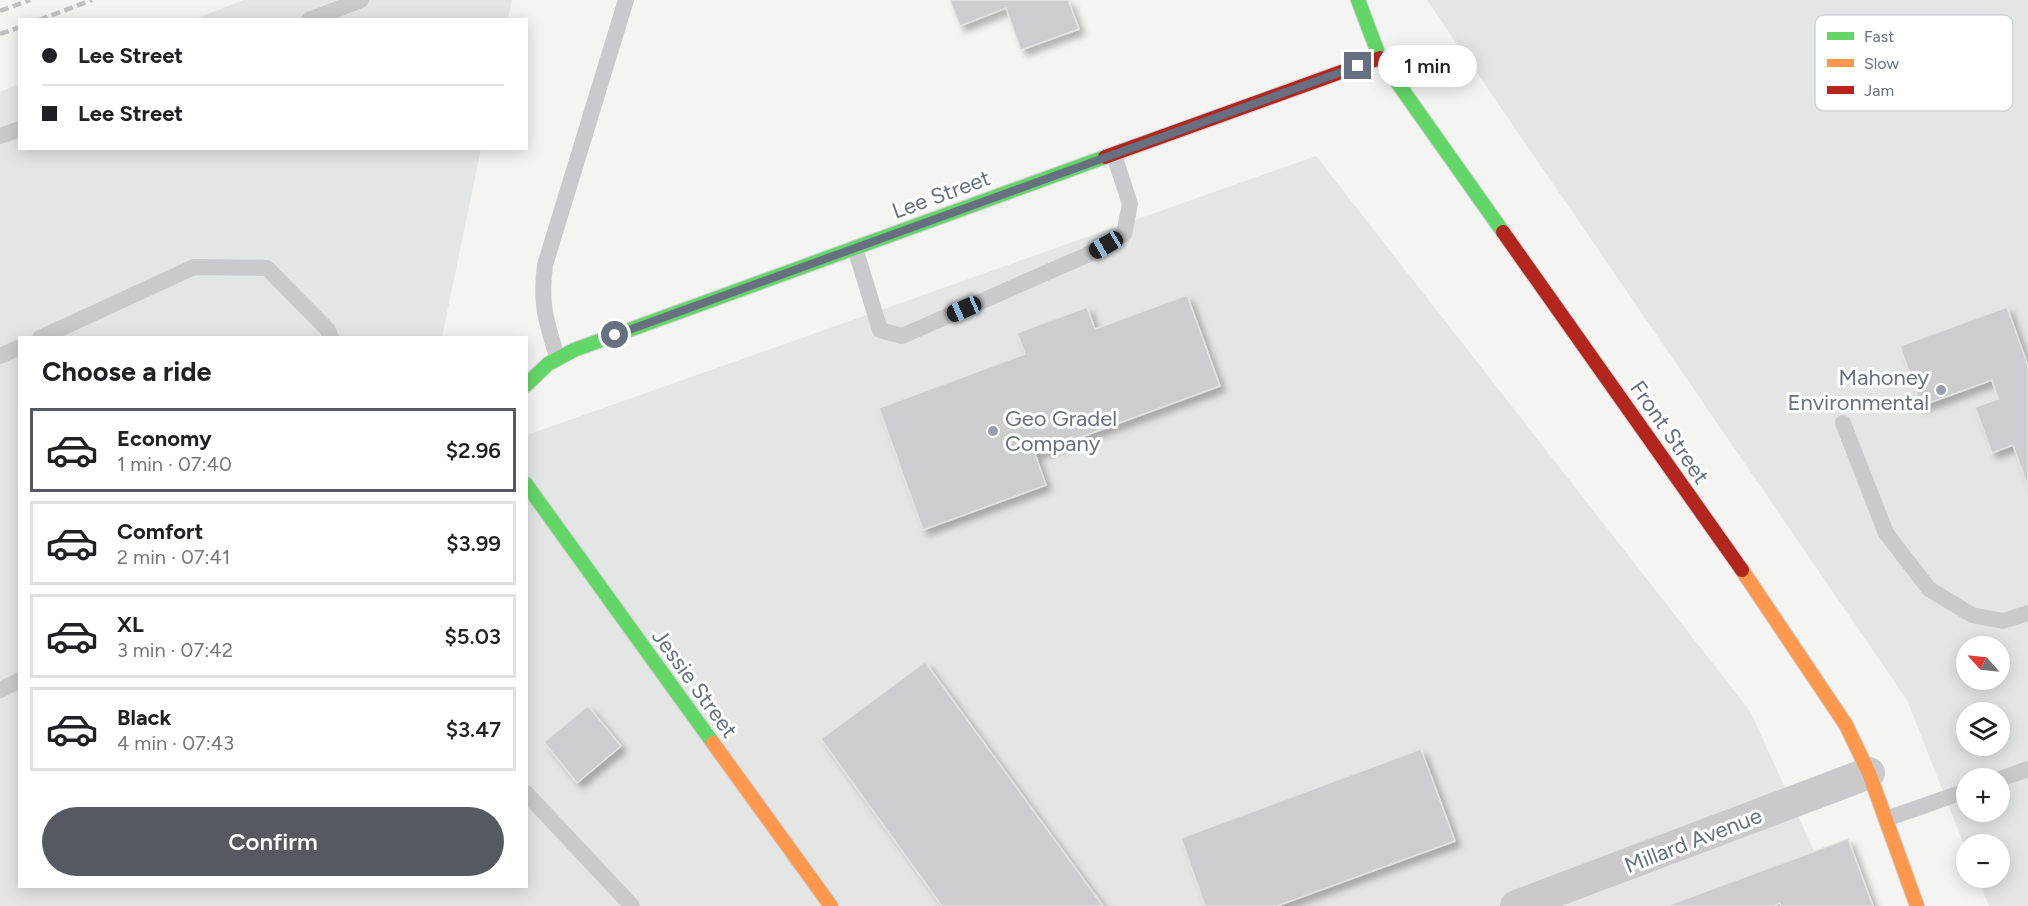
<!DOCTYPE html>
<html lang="en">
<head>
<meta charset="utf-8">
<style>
  body { margin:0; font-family:Figtree,sans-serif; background:#f6f6f6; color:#202124; height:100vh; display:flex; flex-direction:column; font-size:22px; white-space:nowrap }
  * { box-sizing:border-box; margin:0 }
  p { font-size:20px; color:#757577 }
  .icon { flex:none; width:33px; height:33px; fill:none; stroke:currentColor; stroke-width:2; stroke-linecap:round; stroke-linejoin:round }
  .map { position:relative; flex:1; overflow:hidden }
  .drawer { position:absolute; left:18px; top:336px; width:510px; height:552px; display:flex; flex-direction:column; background:#fff; border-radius:0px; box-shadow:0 3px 15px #0003 }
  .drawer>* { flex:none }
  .banner { position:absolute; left:18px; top:18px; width:510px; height:132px; border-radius:0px; box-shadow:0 3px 15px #0003; display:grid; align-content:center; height:132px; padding:0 24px; background:#fff }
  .needle { width:39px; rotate:297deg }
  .tools { position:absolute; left:1956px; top:636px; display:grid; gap:12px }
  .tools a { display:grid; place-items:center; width:54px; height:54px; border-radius:50%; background:#fff; box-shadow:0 3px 15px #0003; font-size:30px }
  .end { position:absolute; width:27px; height:27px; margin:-14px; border:8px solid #667080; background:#fff; box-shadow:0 0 0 3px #fff }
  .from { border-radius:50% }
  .bubble { position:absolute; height:42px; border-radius:21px; background:#fff; box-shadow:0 3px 15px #0003; font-size:20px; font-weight:600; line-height:42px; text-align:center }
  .car { position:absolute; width:18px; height:36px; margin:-18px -9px; border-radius:8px; box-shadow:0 0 4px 2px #0007; background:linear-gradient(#222 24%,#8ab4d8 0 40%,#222 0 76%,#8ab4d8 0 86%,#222 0) }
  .banner b { display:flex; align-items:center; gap:21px; height:57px; font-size:22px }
  .banner b+b { border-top:2px solid #e0e0e0 }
  .banner i { width:15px; height:15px; background:#202124 }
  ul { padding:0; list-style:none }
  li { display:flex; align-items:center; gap:18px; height:84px; margin:0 12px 9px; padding:0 12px; border:3px solid #e0e0e0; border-radius:0px }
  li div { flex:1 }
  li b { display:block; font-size:22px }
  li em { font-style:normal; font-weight:600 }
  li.selected { border-color:#56595f }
  li>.icon { width:54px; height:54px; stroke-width:1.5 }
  h2 { padding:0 24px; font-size:27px; line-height:72px }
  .primary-button { display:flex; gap:12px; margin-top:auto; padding:12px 24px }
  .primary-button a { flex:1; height:69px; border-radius:36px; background:#56595f; color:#fff; font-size:24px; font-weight:600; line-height:69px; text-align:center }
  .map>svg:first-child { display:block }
</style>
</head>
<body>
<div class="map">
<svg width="2028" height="906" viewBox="0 0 2028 906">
  <defs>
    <filter id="shadow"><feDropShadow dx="5.5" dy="5.5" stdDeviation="3" flood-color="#0004"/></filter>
  </defs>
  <rect width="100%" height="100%" fill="#f4f4f3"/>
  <path fill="#e4e5e5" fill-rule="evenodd" d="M244 0H512L508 19 192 20Z
    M1427 0H2028V906H1989L1977 878H2000V844H1966V850L1907 700ZM1966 646H2000V680H1966ZM1966 712H2000V746H1966ZM1966 778H2000V812H1966Z
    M19 84 20 148 481 149 442 337 20 338V886H526L527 435 1316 156 1750 711 1839 906H0V92Z"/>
  <path fill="#cccdce" stroke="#e3e3e2" stroke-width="1.5" filter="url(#shadow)" d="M950 0H1068L1079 29 1021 50 1006 8 960 26Z
    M1187 295 1220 386 1035 454 1046 485 923 530 879 408 1025 354 1017 333 1087 307 1095 329Z
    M2007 307 2028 366V487L2013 445 1992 453 1975 407 1998 399 1992 380 1921 406 1900 346Z
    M925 662 1103 906H942L821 739Z
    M588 706 621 746 577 783 544 742Z
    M1421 749 1455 841 1277 906H1205L1181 838Z
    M1848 839 1873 906H1781L1780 903 1775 906H1666Z"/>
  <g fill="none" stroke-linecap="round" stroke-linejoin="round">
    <defs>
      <path id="fast" d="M1358 0 1380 58 1503 232
        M526 385 548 364 574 350 1105 157
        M526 484 713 743"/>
      <path id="slow" d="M1742 570 1846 725 1869 773 1917 906
        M713 743 831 906"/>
      <path id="jam" d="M1105 157 1380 58
        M1503 232 1742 570"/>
    </defs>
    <use href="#fast" stroke="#d0d0d1" stroke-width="16"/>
    <use href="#slow" stroke="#d0d0d1" stroke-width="16"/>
    <use href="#jam" stroke="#d0d0d1" stroke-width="16"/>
    <path stroke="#cacacc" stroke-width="16" d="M309 20 361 0
      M0 136 20 129
      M855 248 880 330 902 336 1087 255 1124 234 1130 204 1114 155
      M40 338 194 267 267 268 328 330 331 338
      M0 356 20 347
      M557 357C546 320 540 305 545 265L626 0
      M1843 423 1886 533 1929 589 1972 615 2003 621 2028 613
      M0 690 20 680
      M2000 779 2028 769
      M526 793 632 906
      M1886 819 1966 791"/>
    <path stroke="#cacacc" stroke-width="32" d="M1516 906 1869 773"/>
    <use href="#fast" stroke="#63d668" stroke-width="14"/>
    <use href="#slow" stroke="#ff974d" stroke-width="14"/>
    <use href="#jam" stroke="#b3261e" stroke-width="14"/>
    <path stroke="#c0c1c2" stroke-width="4.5" stroke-dasharray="9 4.5" stroke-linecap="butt" d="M0 11 30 0
      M39 20 92 0
      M0 34 20 27"/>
  </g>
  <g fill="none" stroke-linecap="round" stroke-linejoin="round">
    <path stroke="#667080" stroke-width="8" d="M615 335 1358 66"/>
  </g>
  <g fill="#989ea8" stroke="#fff" stroke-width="2">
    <circle cx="1941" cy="390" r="6"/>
    <circle cx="993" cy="431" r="6"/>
  </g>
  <g text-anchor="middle" stroke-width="6" stroke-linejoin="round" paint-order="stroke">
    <g font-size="22" fill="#667080" stroke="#fff">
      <text transform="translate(941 194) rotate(-20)" y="8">Lee Street</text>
      <text transform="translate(1670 432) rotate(55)" y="8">Front Street</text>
      <text transform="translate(695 683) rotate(54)" y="8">Jessie Street</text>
      <text transform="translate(1693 840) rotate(-21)" y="8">Millard Avenue</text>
    </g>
    <g font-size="22" fill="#667080" stroke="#fff" text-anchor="end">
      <text x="1929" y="385">Mahoney<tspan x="1929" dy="25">Environmental</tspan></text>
      <text x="1005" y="426" text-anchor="start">Geo Gradel<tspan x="1005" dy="25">Company</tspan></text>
    </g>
  </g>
  <rect x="1815" y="15" width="198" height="96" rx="9" fill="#fff" stroke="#d1d4d9" stroke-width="1.5"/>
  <rect x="1827" y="32" width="27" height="8" fill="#63d668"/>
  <rect x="1827" y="59" width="27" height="8" fill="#ff974d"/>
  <rect x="1827" y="86" width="27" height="8" fill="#b3261e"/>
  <g font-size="16" fill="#667080">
    <text x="1864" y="42">Fast</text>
    <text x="1864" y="69">Slow</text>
    <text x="1864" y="96">Jam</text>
  </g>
</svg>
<div class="tools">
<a><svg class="needle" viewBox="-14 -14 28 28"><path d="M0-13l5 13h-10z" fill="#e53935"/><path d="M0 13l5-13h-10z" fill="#757577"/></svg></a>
<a><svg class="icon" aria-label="layers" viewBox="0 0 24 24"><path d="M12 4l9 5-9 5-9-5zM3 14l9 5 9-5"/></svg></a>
<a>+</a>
<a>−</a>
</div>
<i class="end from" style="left:615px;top:335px"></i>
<i class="end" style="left:1358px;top:66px"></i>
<div class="bubble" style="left:1378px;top:45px;width:99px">1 min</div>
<i class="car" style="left:1106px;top:245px;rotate:240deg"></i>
<i class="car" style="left:964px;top:309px;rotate:246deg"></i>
<div class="banner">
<b><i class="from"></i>Lee Street</b>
<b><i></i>Lee Street</b>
</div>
<section class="drawer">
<h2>Choose a ride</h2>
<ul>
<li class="selected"><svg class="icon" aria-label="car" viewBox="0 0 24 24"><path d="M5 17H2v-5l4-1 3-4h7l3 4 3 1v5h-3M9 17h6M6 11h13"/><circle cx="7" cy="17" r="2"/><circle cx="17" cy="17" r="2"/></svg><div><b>Economy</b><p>1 min · 07:40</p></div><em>$2.96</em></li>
<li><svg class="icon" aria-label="car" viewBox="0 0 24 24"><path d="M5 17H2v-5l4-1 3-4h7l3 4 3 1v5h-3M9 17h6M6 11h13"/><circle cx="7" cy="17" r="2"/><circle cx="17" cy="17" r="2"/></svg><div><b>Comfort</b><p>2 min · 07:41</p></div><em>$3.99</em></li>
<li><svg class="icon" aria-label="car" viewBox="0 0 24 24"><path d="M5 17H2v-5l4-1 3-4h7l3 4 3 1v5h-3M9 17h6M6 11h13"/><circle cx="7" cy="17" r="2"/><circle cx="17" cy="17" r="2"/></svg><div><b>XL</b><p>3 min · 07:42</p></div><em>$5.03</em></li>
<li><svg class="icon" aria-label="car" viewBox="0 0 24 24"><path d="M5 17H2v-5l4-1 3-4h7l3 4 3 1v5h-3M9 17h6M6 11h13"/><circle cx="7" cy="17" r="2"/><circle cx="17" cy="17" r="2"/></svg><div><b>Black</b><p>4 min · 07:43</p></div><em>$3.47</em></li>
</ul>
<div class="primary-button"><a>Confirm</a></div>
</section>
</div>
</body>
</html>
